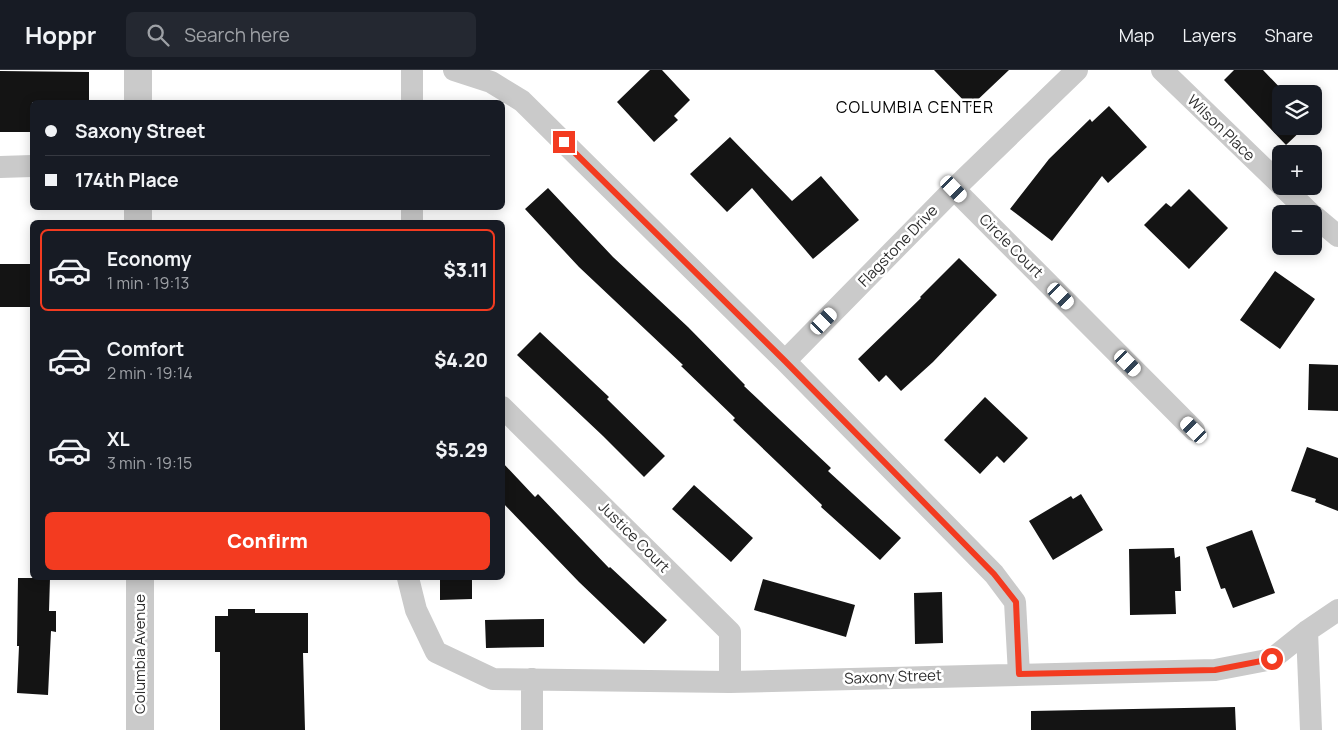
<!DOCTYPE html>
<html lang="en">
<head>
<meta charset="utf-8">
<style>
  body { margin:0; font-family:Manrope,sans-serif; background:#242831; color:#f1f3f6; height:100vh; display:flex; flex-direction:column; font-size:19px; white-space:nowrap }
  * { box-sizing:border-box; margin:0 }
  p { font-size:16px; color:#9ea1a6 }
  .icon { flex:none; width:28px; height:28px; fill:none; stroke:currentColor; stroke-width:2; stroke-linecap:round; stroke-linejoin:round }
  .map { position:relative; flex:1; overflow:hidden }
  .sheet { position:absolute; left:30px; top:150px; width:475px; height:360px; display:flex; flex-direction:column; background:#171b24; border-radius:8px; box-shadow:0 2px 12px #0003 }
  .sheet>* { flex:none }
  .banner { position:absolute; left:30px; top:30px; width:475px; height:110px; border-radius:8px; box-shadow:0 2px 12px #0003; display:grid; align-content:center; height:110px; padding:0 15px; background:#171b24 }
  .buttons { position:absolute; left:1272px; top:15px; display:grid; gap:10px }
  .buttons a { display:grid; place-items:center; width:50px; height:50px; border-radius:8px; background:#171b24; box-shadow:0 2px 12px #0003; font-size:25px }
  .end { position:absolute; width:22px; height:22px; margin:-11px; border:6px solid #f33b20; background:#fff; box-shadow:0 0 0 2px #fff }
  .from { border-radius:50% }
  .car { position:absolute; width:15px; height:30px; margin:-15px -8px; border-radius:6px; box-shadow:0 0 4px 1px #0007; background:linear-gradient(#fff 24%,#345 0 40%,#fff 0 76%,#345 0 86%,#fff 0) }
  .banner b { display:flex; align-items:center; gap:18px; height:48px; font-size:19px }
  .banner b+b { border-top:1px solid #363941 }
  .banner i { width:12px; height:12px; background:#f1f3f6 }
  ul { padding:9px 0 0; list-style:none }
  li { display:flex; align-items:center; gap:15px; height:82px; margin:0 10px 8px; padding:0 5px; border:2px solid transparent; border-radius:8px }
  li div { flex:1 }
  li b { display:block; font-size:19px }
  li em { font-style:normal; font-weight:800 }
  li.current { border-color:#f33b20 }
  li>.icon { width:45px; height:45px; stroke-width:1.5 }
  .button { display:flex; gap:10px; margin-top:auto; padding:10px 15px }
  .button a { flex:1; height:58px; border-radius:8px; background:#f33b20; color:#fff; font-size:20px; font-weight:800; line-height:58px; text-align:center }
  header { display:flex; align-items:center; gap:30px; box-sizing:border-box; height:70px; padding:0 25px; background:#171b24; border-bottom:1px solid #363941 }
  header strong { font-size:24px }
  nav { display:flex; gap:28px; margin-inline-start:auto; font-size:18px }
  .search { width:350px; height:45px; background:#242831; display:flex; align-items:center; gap:12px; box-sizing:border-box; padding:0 18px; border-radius:8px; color:#9ea1a6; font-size:19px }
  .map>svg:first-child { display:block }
</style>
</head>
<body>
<header>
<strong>Hoppr</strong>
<div class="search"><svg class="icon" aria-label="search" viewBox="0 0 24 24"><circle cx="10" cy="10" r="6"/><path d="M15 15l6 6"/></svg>Search here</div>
<nav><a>Map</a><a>Layers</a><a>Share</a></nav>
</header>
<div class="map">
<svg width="1338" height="660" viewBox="0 0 1338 660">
  <rect width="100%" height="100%" fill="#fff"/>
  <path fill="#141414" d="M650 0H662L690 30 674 46 678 50 654 72 617 32Z
    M934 0H1009L970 37Z
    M1234 0H1263L1286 24H1281V56H1306L1286 75 1224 10Z
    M0 1 89 2V32H32V62H0Z
    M1109 36 1147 77 1108 113 1102 106 1052 171 1010 139 1049 89 1090 49 1092 52Z
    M730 67 792 131 821 106 859 150 813 189 752 118 727 142 690 104Z
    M548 118 613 187 688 257 745 315 744 316 831 398 828 401 901 468 880 490 821 437 822 435 733 350 735 348 681 296 683 295 579 197 525 139Z
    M1189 119 1228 158 1189 199 1144 155 1166 133 1171 137Z
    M959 188 997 225 933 292 901 321 886 305 879 312 858 289 921 228 920 227Z
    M0 194H32V237H0Z
    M1275 201 1315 229 1280 279 1240 250Z
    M540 262 609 327 607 329 665 386 644 407 603 366 517 285Z
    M1309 294 1338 295V341L1308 340Z
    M985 327 1028 368 1004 393 997 386 980 404 944 370Z
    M1307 377 1338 388V441L1315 432 1316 429 1291 421Z
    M502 392 535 427 538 424 609 498 610 497 667 550 644 574 579 512 502 432Z
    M694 415 753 468 731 492 672 439Z
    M1081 424 1103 460 1053 490 1029 451 1071 426 1073 429Z
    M1252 460 1275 523 1233 538 1225 518 1221 519 1206 477Z
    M1174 478 1175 488 1180 486 1181 521H1175L1176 544 1130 545 1129 479Z
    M18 508H50L49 541H56V562L51 561 48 625 17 623 19 576H17Z
    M440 508H472V529L440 530Z
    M763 509 855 535 846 567 754 540Z
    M942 522 943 573 915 574 914 523Z
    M228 539H255V543H308V583H303L305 660H220V582H215V546H228Z
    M544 549V577L486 578 485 550Z
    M1235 637 1236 660H1031V641Z"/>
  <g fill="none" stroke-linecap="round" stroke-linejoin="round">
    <path stroke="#cacaca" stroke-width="22" d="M454 0 491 12 522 31 785 291 994 504 1015 532 1019 604
      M1162 0 1281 115
      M412 32V0
      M0 97 32 96
      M1282 116 1311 144
      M954 119 1194 360
      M1314 146 1338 166
      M412 152V138
      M785 291 954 119 1077 0
      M502 337 730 562V612
      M408 508 416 540 436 582 493 609 730 612 1215 600 1272 589 1307 561 1338 540
      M1307 561 1311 660
      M532 660V609"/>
    <path stroke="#cacaca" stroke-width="28" d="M138 0V32
      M138 138V152
      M140 508V660"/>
  </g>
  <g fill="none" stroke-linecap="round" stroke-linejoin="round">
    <path stroke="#f33b20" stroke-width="6" d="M564 72 785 291 994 504 1016 532 1019 604 1215 600 1272 589"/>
  </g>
  <g text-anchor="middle" stroke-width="5" stroke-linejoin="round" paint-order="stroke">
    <g font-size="15" fill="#2d2d2d" stroke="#fff">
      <text transform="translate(1221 58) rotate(44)" y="5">Wilson Place</text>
      <text transform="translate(898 176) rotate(-46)" y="5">Flagstone Drive</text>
      <text transform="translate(1011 176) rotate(45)" y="5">Circle Court</text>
      <text transform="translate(634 467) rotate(45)" y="5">Justice Court</text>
      <text transform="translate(140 584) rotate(-90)" y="5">Columbia Avenue</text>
      <text transform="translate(893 607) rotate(-2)" y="5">Saxony Street</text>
    </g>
    <g font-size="16" letter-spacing="1" fill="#000" stroke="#fff">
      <text x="915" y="43">COLUMBIA CENTER</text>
    </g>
  </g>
</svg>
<div class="buttons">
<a><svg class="icon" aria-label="layers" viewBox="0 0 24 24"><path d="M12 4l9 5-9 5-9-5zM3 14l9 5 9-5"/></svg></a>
<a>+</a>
<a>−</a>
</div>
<i class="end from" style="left:1272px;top:589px"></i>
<i class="end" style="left:564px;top:72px"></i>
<i class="car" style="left:954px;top:119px;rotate:136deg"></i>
<i class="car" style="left:1061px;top:226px;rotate:135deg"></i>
<i class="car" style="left:824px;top:251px;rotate:44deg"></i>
<i class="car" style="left:1128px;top:293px;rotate:135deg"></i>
<i class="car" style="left:1194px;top:360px;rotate:315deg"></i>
<div class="banner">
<b><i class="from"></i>Saxony Street</b>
<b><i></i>174th Place</b>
</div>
<section class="sheet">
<ul>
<li class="current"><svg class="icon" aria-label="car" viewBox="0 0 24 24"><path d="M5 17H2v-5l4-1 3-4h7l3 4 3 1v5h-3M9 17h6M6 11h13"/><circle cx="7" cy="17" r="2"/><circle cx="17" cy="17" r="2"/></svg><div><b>Economy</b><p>1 min · 19:13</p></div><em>$3.11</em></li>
<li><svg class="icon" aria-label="car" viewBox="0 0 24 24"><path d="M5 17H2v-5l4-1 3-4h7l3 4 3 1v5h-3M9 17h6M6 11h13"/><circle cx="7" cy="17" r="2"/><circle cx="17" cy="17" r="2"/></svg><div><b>Comfort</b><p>2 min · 19:14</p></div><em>$4.20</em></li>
<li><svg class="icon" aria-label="car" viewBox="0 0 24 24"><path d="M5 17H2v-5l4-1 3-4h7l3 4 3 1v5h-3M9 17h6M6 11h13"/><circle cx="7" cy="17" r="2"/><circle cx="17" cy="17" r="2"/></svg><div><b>XL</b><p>3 min · 19:15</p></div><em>$5.29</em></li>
</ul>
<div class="button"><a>Confirm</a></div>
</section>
</div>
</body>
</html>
